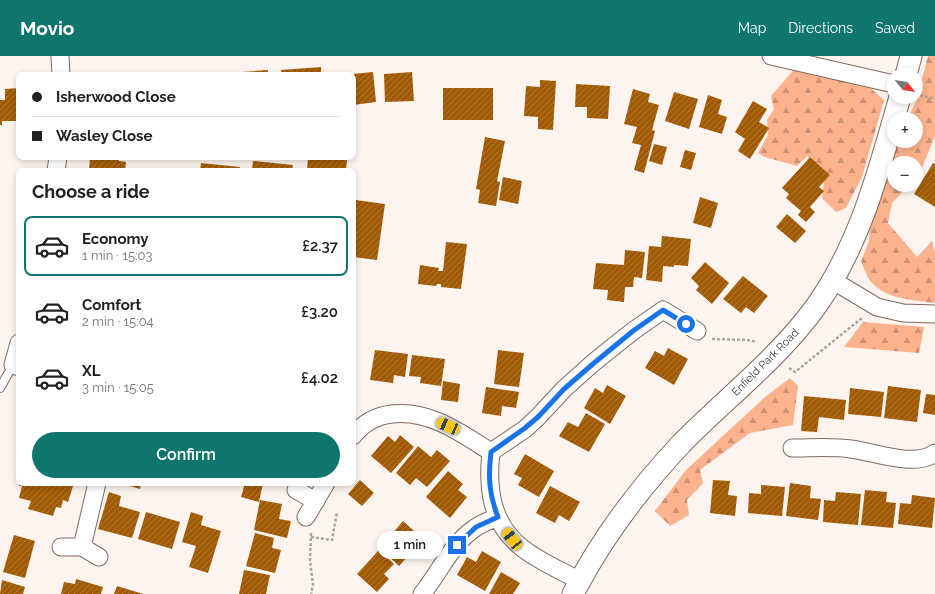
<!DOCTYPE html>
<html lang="en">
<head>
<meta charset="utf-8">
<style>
  body { margin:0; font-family:Raleway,sans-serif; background:#f6f6f6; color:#202124; height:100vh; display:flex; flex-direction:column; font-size:15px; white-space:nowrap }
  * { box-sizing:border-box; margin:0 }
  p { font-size:13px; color:#757577 }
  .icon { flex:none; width:22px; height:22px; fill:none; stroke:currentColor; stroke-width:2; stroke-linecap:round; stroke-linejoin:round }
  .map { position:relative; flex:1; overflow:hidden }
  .details { position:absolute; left:16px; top:112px; width:340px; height:318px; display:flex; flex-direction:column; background:#fff; border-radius:8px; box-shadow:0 2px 6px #0003 }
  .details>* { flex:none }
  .hud { position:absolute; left:16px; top:16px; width:340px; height:88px; border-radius:8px; box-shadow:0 2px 6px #0003; display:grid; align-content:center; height:88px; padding:0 16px; background:#fff }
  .needle { width:26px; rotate:120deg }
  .fabs { position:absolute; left:887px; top:12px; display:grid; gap:8px }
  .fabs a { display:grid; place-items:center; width:36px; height:36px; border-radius:50%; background:#fff; box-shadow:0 2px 6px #0003; font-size:20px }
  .end { position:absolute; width:18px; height:18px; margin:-9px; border:5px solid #1a73e8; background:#fff; box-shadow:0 0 0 2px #fff }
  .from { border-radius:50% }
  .bubble { position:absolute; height:28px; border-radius:14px; background:#fff; box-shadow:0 2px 6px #0003; font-size:13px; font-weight:600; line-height:28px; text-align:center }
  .car { position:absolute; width:12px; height:24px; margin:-12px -6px; border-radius:5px; box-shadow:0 0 3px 1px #0007; background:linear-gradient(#f5c518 24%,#345 0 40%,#f5c518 0 76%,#345 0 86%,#f5c518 0) }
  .hud b { display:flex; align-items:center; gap:14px; height:38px; font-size:15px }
  .hud b+b { border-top:1px solid #e0e0e0 }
  .hud i { width:10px; height:10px; background:#202124 }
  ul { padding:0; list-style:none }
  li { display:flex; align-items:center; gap:12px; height:60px; margin:0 8px 6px; padding:0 8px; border:2px solid transparent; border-radius:8px }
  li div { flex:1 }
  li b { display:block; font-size:15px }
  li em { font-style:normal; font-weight:600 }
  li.current { border-color:#0f766e }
  li>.icon { width:36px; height:36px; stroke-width:1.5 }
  h2 { padding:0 16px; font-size:18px; line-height:48px }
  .primary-button { display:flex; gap:8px; margin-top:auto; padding:8px 16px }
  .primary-button a { flex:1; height:46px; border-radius:24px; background:#0f766e; color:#fff; font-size:16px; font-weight:600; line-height:46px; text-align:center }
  header { display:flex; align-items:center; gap:24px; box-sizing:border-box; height:56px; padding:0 20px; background:#0f766e; color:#fff }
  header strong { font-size:19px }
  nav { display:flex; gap:22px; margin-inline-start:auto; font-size:14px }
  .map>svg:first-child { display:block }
</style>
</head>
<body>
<header>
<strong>Movio</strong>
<nav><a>Map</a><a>Directions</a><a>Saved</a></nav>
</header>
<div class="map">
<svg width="935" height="538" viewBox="0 0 935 538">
  <defs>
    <pattern id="forest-firs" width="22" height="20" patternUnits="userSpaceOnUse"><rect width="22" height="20" fill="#fcb28d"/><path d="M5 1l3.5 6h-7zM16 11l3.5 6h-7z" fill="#cd9274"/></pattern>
    <pattern id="building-hatch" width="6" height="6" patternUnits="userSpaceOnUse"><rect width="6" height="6" fill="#a25a02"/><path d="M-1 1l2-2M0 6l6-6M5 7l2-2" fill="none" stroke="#ad7a3c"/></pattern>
  </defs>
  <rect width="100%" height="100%" fill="#fef4ef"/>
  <path fill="url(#forest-firs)" d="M928 0H935V80L919 119 916 123V107H894V129H909L892 147 888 167 917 201 932 185 935 196V247C914 244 888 244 872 227 867 222 864 212 861 205L869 185 870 161 898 85H916V63H907L916 46Z
    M797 10 867 29 884 44 862 121 846 152 836 156 822 142 825 118 807 100 797 110 765 101 758 97 768 79 767 64 774 53 771 40Z
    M863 266 924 271 919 297 844 291Z
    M790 322 798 330 793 369 750 377 700 414 703 427 687 444 689 459 670 470 655 455 686 414 765 341Z"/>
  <path fill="url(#building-hatch)" d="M321 11V19H282L281 14Z
    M268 14V19H229V17Z
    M373 16 376 46 353 49V18Z
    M412 16 414 45 385 46 384 18Z
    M540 24 556 25 553 74 538 73V61L524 60 526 30 540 31Z
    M576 28 610 30 608 63 587 62V51H575Z
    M19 32V65H2V69H0V44H5V33Z
    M443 32H493V64H443Z
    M633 33 650 38 648 46 659 49 652 74 655 75 644 117 634 114 641 89 632 87 637 71 624 68Z
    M674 36 698 43 689 73 665 65Z
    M708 39 722 44 718 58 727 61 722 78 699 71Z
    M753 45 767 53 759 66 769 72 750 103 738 95 745 83 735 76Z
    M485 81 505 85 497 125 500 126 496 150 478 147 480 134 476 133Z
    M654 88 667 91 662 109 649 105Z
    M685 94 696 97 691 114 680 111Z
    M90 101H119V105L126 106 125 115H89Z
    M308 101 347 104 346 115H307Z
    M810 101 830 119 819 131 824 135 810 151 815 156 806 166 798 159 801 155 786 142 789 138 782 132Z
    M253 105 293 109 292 115H252Z
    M201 107 240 111 239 115H200Z
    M933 107 935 108V151L914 138Z
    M147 112 169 114V115H146Z
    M503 121 522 125 518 148 499 144Z
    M700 141 718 147 711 172 693 167Z
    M356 144 385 148 377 204 353 201V165Z
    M787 158 806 175 795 187 776 171Z
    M662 180 691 183 688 210 674 209V211L663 210 662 226 646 224 649 190 661 191Z
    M446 186 467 188 461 233 441 231V228H437L436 230 418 228 420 209 439 212 438 215H443Z
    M625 194 645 196 642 222 634 221 633 231H625L624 246 607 244 608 234 593 233 596 207 624 209Z
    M705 206 729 227 712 248 696 234 699 230 691 222Z
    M743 220 768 240 754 257 746 251 741 257 723 243Z
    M668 292 688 303 674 329 645 312 655 295 664 300Z
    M375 294 408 298 405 321 394 319 393 327 370 324Z
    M498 294 524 297 519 331 494 328Z
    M412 299 445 303 441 330 420 327 421 321 409 320Z
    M443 325 460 328 458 346 441 344Z
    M607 329 626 340 610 368 584 352 595 332 603 337Z
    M888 330 921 334 917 366 884 362Z
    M486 331 519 336 516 352 502 350 501 360 482 357Z
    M850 332 884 336 881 361 848 358Z
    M926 338 935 339V359L923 357Z
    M804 340 846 344 844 364 819 361 817 376 801 375Z
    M586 357 605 368 589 396 559 380 568 366 578 371Z
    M400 379 414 391 391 417 371 400 388 380 395 386Z
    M418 390 431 401 437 394 450 405 427 431 416 422 410 429 396 417Z
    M525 398 554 415 539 441 518 429 522 422 514 418Z
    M448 415 463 428 458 434 467 441 450 462 426 441Z
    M360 424 374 437 362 450 348 438Z
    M713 424 730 425 728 439 737 440 735 460 710 457Z
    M20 427H74L68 446 63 444 61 452 56 451 53 460 28 453 31 445 19 442 22 430H19Z
    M123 427H141L140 433 123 428Z
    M245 427H263L259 446 241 441Z
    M790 427 811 430 810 442 821 443 818 464 786 460Z
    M761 429 785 431 782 460 748 457 749 437 761 438Z
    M550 430 580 446 569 465 559 459 555 467 536 457Z
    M865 434 887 436 886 446 896 447 893 472 861 469Z
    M109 436 121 440 119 450 140 456 132 482 98 473Z
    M836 436 861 438 858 469 823 466 824 444 835 445Z
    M912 439 935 442 932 472 898 468 900 447 911 448Z
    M260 444 282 448 279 463 291 465 287 482 254 474Z
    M146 456 180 466 172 493 138 483Z
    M191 456 203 460 201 469 221 475 208 517 189 511 196 490 182 486Z
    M403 465 423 483 399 510 380 492Z
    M255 477 274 482 272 492 281 494 275 517 246 510Z
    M14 479 35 485 25 522 3 516Z
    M379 494 394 508 384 518 389 523 377 536 357 518Z
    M482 495 501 506 485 535 457 519 467 501 476 506Z
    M244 514 270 519 266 538H239Z
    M501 516 520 527 513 538H489Z
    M76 523 103 531 101 538H61L64 526 75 528Z
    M2 524 25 531 23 538H0Z
    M117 530 143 538H114Z"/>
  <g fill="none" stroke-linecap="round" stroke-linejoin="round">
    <defs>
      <path id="service" d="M0 332 13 309"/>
      <path id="minor" d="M60 0 61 19
        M771 0 894 28
        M56 115 58 101
        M832 224 877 251 903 257 935 258
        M19 287 13 309 19 311
        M353 380C363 367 375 360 392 358 430 354 461 377 491 396
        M792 392C811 392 832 390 851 393 874 396 914 412 935 397
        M296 434 316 445
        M306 461 326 427
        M61 491H82L99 501
        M82 491 97 427
        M580 525C560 514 538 505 521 491 491 467 487 432 491 396L525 373 538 361 564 333 593 307 633 275 663 254 697 275
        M422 538C440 516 451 488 475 472 482 467 490 464 498 461"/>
      <path id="tertiary" d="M906 19 911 0
        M573 538C601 483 639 433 681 388 726 342 779 302 817 249 861 186 879 114 900 41"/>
    </defs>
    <use href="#service" stroke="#806a60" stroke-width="10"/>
    <use href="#minor" stroke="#806a60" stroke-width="19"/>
    <use href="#tertiary" stroke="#806a60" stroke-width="23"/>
    <path stroke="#ada39f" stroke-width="2.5" stroke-dasharray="3 2" stroke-linecap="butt" d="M920 39 935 43
      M712 283 747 284 757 286
      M789 312 795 316 862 262
      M311 477 310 504 313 529 311 538
      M311 481 332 484 337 456"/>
    <use href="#service" stroke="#fff" stroke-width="8"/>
    <use href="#minor" stroke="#fff" stroke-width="17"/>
    <use href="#tertiary" stroke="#fff" stroke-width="21"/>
  </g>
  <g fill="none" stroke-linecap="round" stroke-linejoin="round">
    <path stroke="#1a73e8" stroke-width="5" d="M457 489 476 471 498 461C489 438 488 421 491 396L525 372 538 361 564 333 594 307 633 275 663 254 686 268"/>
  </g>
  <g text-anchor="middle" stroke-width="4" stroke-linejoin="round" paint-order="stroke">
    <g font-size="11" fill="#403632" stroke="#fff">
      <text transform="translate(765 306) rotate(-45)" y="4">Enfield Park Road</text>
    </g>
  </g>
</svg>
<div class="fabs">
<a><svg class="needle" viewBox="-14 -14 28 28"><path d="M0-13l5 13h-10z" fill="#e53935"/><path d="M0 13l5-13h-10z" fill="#757577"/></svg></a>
<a>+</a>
<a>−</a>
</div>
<i class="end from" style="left:686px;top:268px"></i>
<i class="end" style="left:457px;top:489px"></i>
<div class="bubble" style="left:377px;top:475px;width:66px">1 min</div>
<i class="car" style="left:448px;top:370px;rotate:294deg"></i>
<i class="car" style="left:512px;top:483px;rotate:322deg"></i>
<div class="hud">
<b><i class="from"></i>Isherwood Close</b>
<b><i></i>Wasley Close</b>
</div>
<section class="details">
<h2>Choose a ride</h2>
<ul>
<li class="current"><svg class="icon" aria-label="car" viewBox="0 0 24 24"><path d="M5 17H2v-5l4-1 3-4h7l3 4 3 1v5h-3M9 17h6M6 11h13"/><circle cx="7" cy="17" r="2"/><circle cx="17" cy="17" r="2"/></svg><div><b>Economy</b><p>1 min · 15:03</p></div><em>£2.37</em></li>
<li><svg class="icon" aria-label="car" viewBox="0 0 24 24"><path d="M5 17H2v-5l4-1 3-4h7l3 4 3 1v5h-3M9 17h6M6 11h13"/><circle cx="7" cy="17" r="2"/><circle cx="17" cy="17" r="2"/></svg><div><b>Comfort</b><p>2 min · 15:04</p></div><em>£3.20</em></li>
<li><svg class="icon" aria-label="car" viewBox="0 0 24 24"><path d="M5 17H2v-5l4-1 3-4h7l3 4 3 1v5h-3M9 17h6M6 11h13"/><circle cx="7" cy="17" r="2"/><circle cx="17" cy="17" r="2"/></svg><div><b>XL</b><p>3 min · 15:05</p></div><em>£4.02</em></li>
</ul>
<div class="primary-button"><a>Confirm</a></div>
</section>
</div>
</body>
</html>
